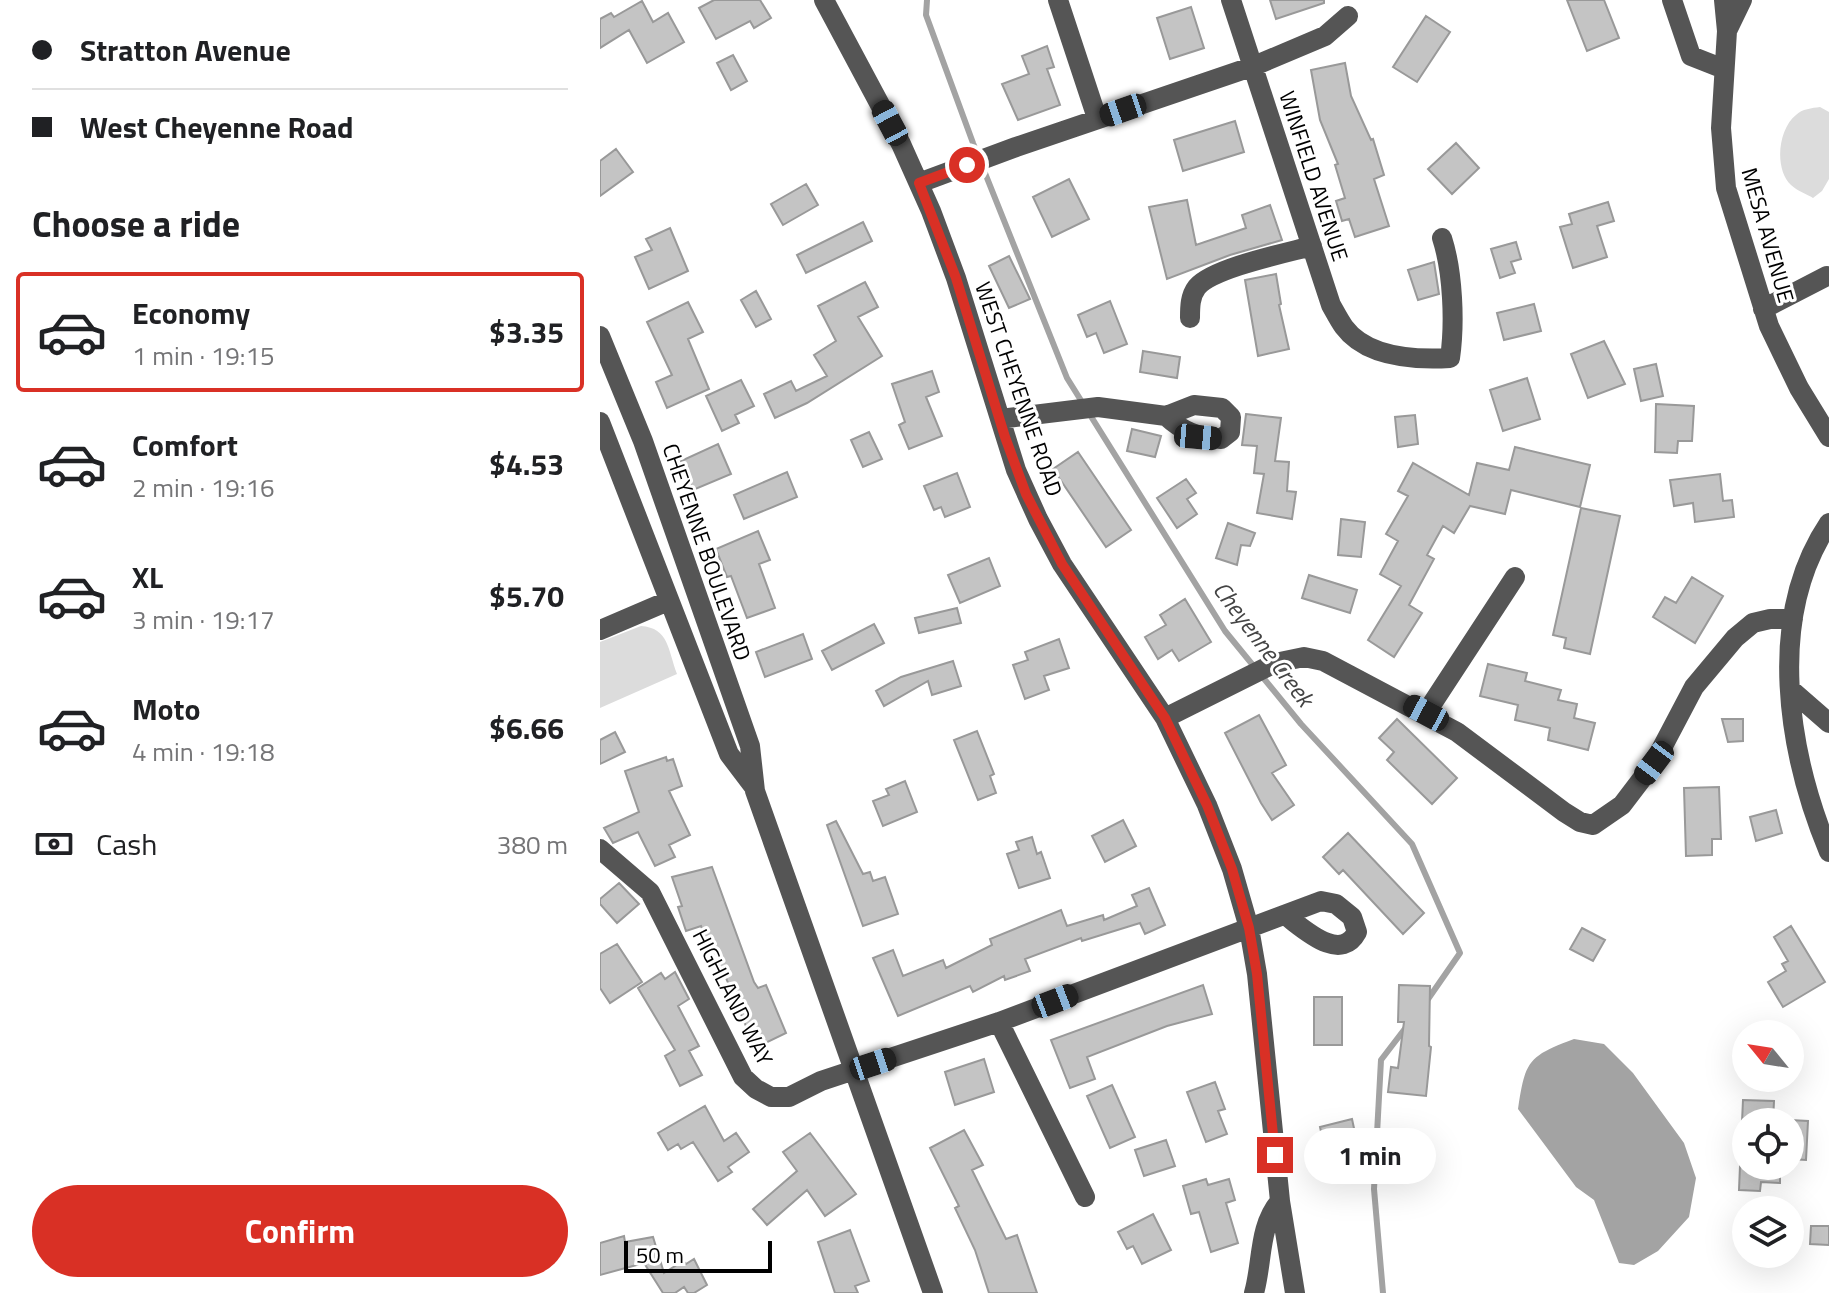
<!DOCTYPE html>
<html lang="en">
<head>
<meta charset="utf-8">
<style>
  body { margin:0; font-family:"Titillium Web",sans-serif; background:#f6f6f6; color:#202124; height:100vh; display:flex; flex-direction:column; font-size:30px; white-space:nowrap }
  * { box-sizing:border-box; margin:0 }
  p { font-size:26px; color:#757577 }
  .icon { flex:none; width:44px; height:44px; fill:none; stroke:currentColor; stroke-width:2; stroke-linecap:round; stroke-linejoin:round }
  .map { position:relative; flex:1; overflow:hidden }
  .panel { display:flex; flex-direction:column; background:#fff; width:600px }
  .panel>* { flex:none }
  .top-card { display:grid; align-content:center; height:176px; padding:0 32px; background:#fff }
  .needle { width:52px; rotate:300deg }
  .buttons { position:absolute; left:1132px; top:1020px; display:grid; gap:16px }
  .buttons a { display:grid; place-items:center; width:72px; height:72px; border-radius:50%; background:#fff; box-shadow:0 8px 32px #0002; font-size:40px }
  .scale { position:absolute; left:24px; bottom:20px; width:148px; box-sizing:border-box; padding-left:8px; border:4px solid #000; border-top:0; font-size:22px; line-height:28px; white-space:nowrap; color:#000; -webkit-text-stroke:6px #fff; paint-order:stroke }
  .end { position:absolute; width:36px; height:36px; margin:-18px; border:10px solid #d93025; background:#fff; box-shadow:0 0 0 4px #fff }
  .from { border-radius:50% }
  .bubble { position:absolute; height:56px; border-radius:28px; background:#fff; box-shadow:0 8px 32px #0002; font-size:26px; font-weight:700; line-height:56px; text-align:center }
  .car { position:absolute; width:24px; height:48px; margin:-24px -12px; border-radius:10px; box-shadow:0 0 6px 2px #0007; background:linear-gradient(#222 24%,#8ab4d8 0 40%,#222 0 76%,#8ab4d8 0 86%,#222 0) }
  .top-card b { display:flex; align-items:center; gap:28px; height:76px; font-size:30px }
  .top-card b+b { border-top:2px solid #e0e0e0 }
  .top-card i { width:20px; height:20px; background:#202124 }
  ul { padding:0; list-style:none }
  li { display:flex; align-items:center; gap:24px; height:120px; margin:0 16px 12px; padding:0 16px; border:4px solid transparent; border-radius:8px }
  li div { flex:1 }
  li b { display:block; font-size:30px }
  li em { font-style:normal; font-weight:700 }
  li.selected { border-color:#d93025 }
  li>.icon { width:72px; height:72px; stroke-width:1.5 }
  h2 { padding:0 32px; font-size:36px; line-height:96px }
  .pay { display:flex; align-items:center; gap:20px; height:88px; padding:0 32px; font-size:30px }
  .pay p { margin-inline-start:auto }
  .primary-button { display:flex; gap:16px; margin-top:auto; padding:16px 32px }
  .primary-button a { flex:1; height:92px; border-radius:48px; background:#d93025; color:#fff; font-size:32px; font-weight:700; line-height:92px; text-align:center }
  main { display:flex; flex:1; min-height:0 }
  .map>svg:first-child { display:block }
</style>
</head>
<body>
<main>
<section class="panel">
<div class="top-card">
<b><i class="from"></i>Stratton Avenue</b>
<b><i></i>West Cheyenne Road</b>
</div>
<h2>Choose a ride</h2>
<ul>
<li class="selected"><svg class="icon" aria-label="car" viewBox="0 0 24 24"><path d="M5 17H2v-5l4-1 3-4h7l3 4 3 1v5h-3M9 17h6M6 11h13"/><circle cx="7" cy="17" r="2"/><circle cx="17" cy="17" r="2"/></svg><div><b>Economy</b><p>1 min · 19:15</p></div><em>$3.35</em></li>
<li><svg class="icon" aria-label="car" viewBox="0 0 24 24"><path d="M5 17H2v-5l4-1 3-4h7l3 4 3 1v5h-3M9 17h6M6 11h13"/><circle cx="7" cy="17" r="2"/><circle cx="17" cy="17" r="2"/></svg><div><b>Comfort</b><p>2 min · 19:16</p></div><em>$4.53</em></li>
<li><svg class="icon" aria-label="car" viewBox="0 0 24 24"><path d="M5 17H2v-5l4-1 3-4h7l3 4 3 1v5h-3M9 17h6M6 11h13"/><circle cx="7" cy="17" r="2"/><circle cx="17" cy="17" r="2"/></svg><div><b>XL</b><p>3 min · 19:17</p></div><em>$5.70</em></li>
<li><svg class="icon" aria-label="car" viewBox="0 0 24 24"><path d="M5 17H2v-5l4-1 3-4h7l3 4 3 1v5h-3M9 17h6M6 11h13"/><circle cx="7" cy="17" r="2"/><circle cx="17" cy="17" r="2"/></svg><div><b>Moto</b><p>4 min · 19:18</p></div><em>$6.66</em></li>
</ul>
<div class="pay"><svg class="icon" aria-label="cash" viewBox="0 0 24 24"><path d="M3 7h18v10H3z"/><circle cx="12" cy="12" r="2"/></svg>Cash<p>380 m</p></div>
<div class="primary-button"><a>Confirm</a></div>
</section>
<div class="map">
<svg width="1229" height="1293" viewBox="0 0 1229 1293">
  <rect width="100%" height="100%" fill="#fff"/>
  <path fill="#dcdcdc" d="M1220 107 1229 112V179L1222 191 1213 198C1207 194 1197 191 1191 185 1174 169 1178 129 1196 115 1202 109 1212 108 1220 107Z
    M41 626C69 628 68 650 77 674L0 708V642Z"/>
  <path fill="#a3a3a3" d="M974 1039 1004 1044 1033 1073 1084 1143 1096 1178 1089 1217 1058 1251 1034 1265 1019 1263 994 1200 976 1187 918 1109C925 1060 929 1056 974 1039Z"/>
  <g fill="none" stroke-linecap="round" stroke-linejoin="round">
    <path stroke="#a3a3a3" stroke-width="6" d="M327 0 326 15 373 143 467 378 625 631 701 724 812 844 860 953 826 1002
      M783 1293 774 1189 781 1060 807 1026"/>
  </g>
  <path fill="#c4c4c4" stroke="#999" stroke-width="2" d="M114 0H160L171 18 154 28 150 21 116 39 99 8Z
    M670 0H724V3L676 19Z
    M967 0H1004L1019 38 987 51Z
    M42 1 53 22 68 13 84 42 47 63 29 30 0 48V19L11 13 14 17Z
    M591 7 604 48 570 59 557 18Z
    M826 16 850 32 817 82 793 67Z
    M447 46 454 67 447 69 460 105 418 120 402 84 429 74 422 56Z
    M133 55 147 81 131 90 117 63Z
    M745 63 751 96 771 140 773 139 784 175 774 179 789 226 755 237 749 219 742 221 736 201 745 198 735 165 738 164 720 120 711 70Z
    M635 121 644 152 583 171 574 140Z
    M856 143 879 168 852 194 828 169Z
    M16 149 33 172 0 196V161Z
    M469 179 489 219 452 237 433 197Z
    M206 184 218 205 183 225 171 204Z
    M587 200 596 245 646 228 642 215 670 205 682 240 630 255 567 279 549 207Z
    M1008 202 1014 221 997 226 1007 257 973 268 960 227 972 224 969 214Z
    M263 222 272 241 206 273 197 255Z
    M70 228 88 271 49 289 35 257 52 250 46 239Z
    M916 242 921 259 911 262 915 273 900 278 891 249Z
    M409 256 430 299 409 308 389 266Z
    M834 262 839 294 818 300 808 270Z
    M676 274 681 304 679 305 689 349 658 356 645 280Z
    M265 282 278 307 258 317 282 356 207 403 175 418 164 394 191 381 196 391 227 376 214 355 236 341 218 306Z
    M156 291 171 319 156 327 141 300Z
    M510 301 527 344 504 353 496 333 487 337 478 315Z
    M88 302 103 332 88 339 109 389 67 408 56 382 72 375 47 322Z
    M934 304 941 331 904 340 897 313Z
    M1004 341 1025 384 988 398 971 354Z
    M543 351 580 357 577 378 540 372Z
    M1056 364 1063 396 1041 401 1034 369Z
    M332 371 339 392 326 397 342 436 309 449 299 425 305 422 292 384Z
    M927 378 940 419 903 431 890 390Z
    M141 380 154 406 135 415 139 423 122 431 106 396Z
    M1056 404 1094 406 1092 441H1078L1077 453 1055 452Z
    M646 414 681 418 675 461 689 462 687 491 696 492 692 519 657 513 664 474 654 473 657 446 642 445Z
    M815 415 818 444 798 447 795 417Z
    M532 429 561 436 555 457 527 451Z
    M269 432 282 459 263 467 251 440Z
    M118 444 131 474 93 490 81 461Z
    M915 447 990 465 980 507 911 490 905 514 870 506 854 533 843 526 827 555 834 559 809 605 822 613 794 657 768 640 801 586 780 574 798 541 786 534 808 496 798 491 813 463 869 495 877 463 909 470Z
    M478 452 531 530 506 547 453 469Z
    M187 472 197 497 144 519 134 495Z
    M357 473 370 507 345 517 341 507 334 510 324 486Z
    M1120 474 1123 501 1132 500 1134 517 1095 522 1093 503 1074 506 1070 480Z
    M586 479 596 493 587 499 597 514 577 528 557 498Z
    M981 508 1020 516 990 654 964 648 966 638 953 635Z
    M741 519 765 522 761 557 738 555Z
    M628 523 655 533 650 546 641 545 637 565 616 558Z
    M158 531 170 560 159 564 175 608 147 618 131 576 127 577 116 549Z
    M389 558 400 586 360 603 348 575Z
    M709 575 757 590 750 613 702 598Z
    M1092 577 1123 596 1095 643 1053 617 1065 597 1076 603Z
    M585 599 611 642 579 661 572 650 558 659 545 637 566 625 560 615Z
    M357 608 361 623 319 633 315 618Z
    M274 624 284 643 232 670 222 651Z
    M203 634 212 659 165 677 156 652Z
    M459 639 469 668 444 676 449 690 425 699 413 665 428 660 425 652Z
    M353 661 361 686 332 695 328 681 284 706 276 691 301 677Z
    M888 664 927 673 925 681 961 690 958 700 977 704 974 718 995 723 988 750 948 740 950 728 915 720 918 705 880 696Z
    M659 715 686 765 672 773 694 805 672 820 661 803 625 733Z
    M797 719 857 778 832 804 787 760 794 752 779 738Z
    M1122 719H1143V741L1128 742Z
    M377 731 394 774 390 776 396 793 378 800 354 740Z
    M15 732 25 752 0 764V740Z
    M66 757 67 761 73 759 82 786 69 791 90 835 69 845 75 857 55 866 38 832 13 843 4 828 39 812 25 771Z
    M305 781 317 812 283 826 273 801 289 795 286 789Z
    M1119 787 1121 839H1112V855L1086 856 1084 788Z
    M1176 810 1182 833 1156 841 1150 817Z
    M523 820 536 846 505 862 492 836Z
    M236 821 263 874 270 872 273 881 285 877 298 914 263 926 227 825Z
    M748 833 824 913 803 934 743 870 739 874 723 857Z
    M432 837 437 854 441 852 450 878 419 888 407 854 419 850 416 842Z
    M112 867 154 982 158 988 166 985 186 1033 155 1048 124 973 119 975 101 926 86 931 78 907 82 906 72 877Z
    M19 883 39 904 17 923 0 904V899Z
    M549 888 565 925 545 934 540 923 482 941 481 938 425 959 430 971 405 980 404 976 373 992 370 986 298 1016 273 958 293 950 303 976 343 960 346 968 392 945 390 939 461 910 467 926 503 915 504 920 537 906 532 895Z
    M1191 926 1225 982 1183 1007 1168 982 1186 971 1182 964 1188 961 1174 937Z
    M982 928 1005 940 993 961 970 949Z
    M17 944 42 982 10 1003 0 988V954Z
    M75 972 89 999 78 1006 99 1046 89 1051 102 1075 80 1086 65 1056 75 1050 38 988 61 973 65 979Z
    M603 985 612 1014 567 1026 487 1057 495 1079 470 1088 451 1040Z
    M799 985 830 986 829 1046 831 1047 826 1096 788 1092 791 1067 798 1068 804 1022H798Z
    M714 997H742V1045H714Z
    M384 1059 394 1092 355 1105 345 1072Z
    M615 1082 625 1109 618 1111 627 1134 606 1142 587 1092Z
    M512 1085 535 1137 510 1148 487 1096Z
    M1143 1100 1174 1101 1173 1122H1142Z
    M105 1106 124 1141 136 1133 149 1152 128 1167 132 1172 118 1181 93 1142 81 1149 78 1144 68 1150 58 1133Z
    M752 1119 763 1170 731 1177 720 1127Z
    M1190 1120 1208 1121 1206 1160 1190 1159Z
    M364 1130 383 1165 372 1170 406 1239 417 1235 437 1293H389L375 1250 355 1208 359 1206 330 1148Z
    M210 1133 256 1194 225 1216 207 1190 167 1225 153 1209 197 1171 183 1152Z
    M566 1140 575 1166 544 1176 535 1150Z
    M1140 1166H1180V1183L1161 1182 1160 1191 1139 1190Z
    M606 1179 608 1185 629 1179 635 1200 626 1203 638 1243 611 1252 599 1212 591 1214 583 1186Z
    M553 1214 571 1250 542 1264 533 1246 527 1249 518 1232Z
    M1211 1226H1229V1245L1210 1244Z
    M250 1230 269 1281 255 1286 258 1293H235L218 1242Z
    M24 1236 25 1242 53 1237 64 1273 83 1261 86 1264 94 1259 107 1285 94 1293H88L84 1287 75 1293H63L44 1263 0 1275V1243Z"/>
  <g fill="none" stroke-linecap="round" stroke-linejoin="round">
    <path stroke="#555" stroke-width="20" d="M224 0 301 144 331 211 356 278 416 470 438 519 462 564 565 718 607 805 632 869 649 928 657 974 680 1201 695 1293
      M458 0 497 118
      M631 0 731 305C735 312 739 320 744 327 767 358 815 360 850 358 855 323 853 272 842 238
      M1072 0 1091 56 1124 69
      M1124 0 1127 31 1121 128 1126 188 1169 326 1199 388 1229 437
      M1127 31 1142 0
      M319 183 416 147 654 66 725 36 748 16
      M1163 309 1227 276
      M590 318C590 307 590 296 597 287 613 268 686 253 712 246
      M0 336 43 441 150 746 155 791 333 1293
      M400 419 498 407 566 416 594 405 622 408 631 417 630 432 621 439C598 437 583 432 566 416
      M0 422 129 754 154 787
      M1229 523C1165 618 1188 753 1229 852
      M0 630 68 601
      M1190 689 1229 723
      M826 713 915 577
      M565 718 675 663 704 657 723 661 857 732 964 812 980 822 993 825 1022 805 1054 763 1094 687 1135 638 1153 623 1170 619H1193
      M0 849 50 892 143 1077 156 1089 171 1097H189L221 1081 399 1022 721 901 736 904 752 917 757 932C740 964 703 928 685 915
      M399 1022 485 1197
      M654 1293C663 1261 658 1227 680 1201"/>
  </g>
  <g fill="none" stroke-linecap="round" stroke-linejoin="round">
    <path stroke="#d93025" stroke-width="10" d="M367 165 319 183 356 278 405 437 426 494 462 564 565 718 607 805 632 869 649 928 657 974 675 1155"/>
  </g>
  <g text-anchor="middle" stroke-width="6" stroke-linejoin="round" paint-order="stroke">
    <g font-size="22" fill="#000" stroke="#fff">
      <text transform="translate(714 176) rotate(72)" y="8">WINFIELD AVENUE</text>
      <text transform="translate(1168 235) rotate(74)" y="8">MESA AVENUE</text>
      <text transform="translate(419 389) rotate(71)" y="8">WEST CHEYENNE ROAD</text>
      <text transform="translate(107 552) rotate(71)" y="8">CHEYENNE BOULEVARD</text>
      <text transform="translate(133 997) rotate(63)" y="8">HIGHLAND WAY</text>
    </g>
    <g font-size="24" font-style="italic" fill="#444" stroke="#fff">
      <text transform="translate(663 644) rotate(53)" y="8">Cheyenne Creek</text>
    </g>
  </g>
</svg>
<div class="buttons">
<a><svg class="needle" viewBox="-14 -14 28 28"><path d="M0-13l5 13h-10z" fill="#e53935"/><path d="M0 13l5-13h-10z" fill="#757577"/></svg></a>
<a><svg class="icon" aria-label="locate" viewBox="0 0 24 24"><circle cx="12" cy="12" r="6"/><path d="M12 2v4M12 18v4M2 12h4M18 12h4"/></svg></a>
<a><svg class="icon" aria-label="layers" viewBox="0 0 24 24"><path d="M12 4l9 5-9 5-9-5zM3 14l9 5 9-5"/></svg></a>
</div>
<div class="scale">50 m</div>
<i class="end from" style="left:367px;top:165px"></i>
<i class="end" style="left:675px;top:1155px"></i>
<div class="bubble" style="left:704px;top:1128px;width:132px">1 min</div>
<i class="car" style="left:523px;top:110px;rotate:251deg"></i>
<i class="car" style="left:290px;top:123px;rotate:332deg"></i>
<i class="car" style="left:598px;top:437px;rotate:95deg"></i>
<i class="car" style="left:826px;top:713px;rotate:298deg"></i>
<i class="car" style="left:1054px;top:763px;rotate:217deg"></i>
<i class="car" style="left:455px;top:1001px;rotate:69deg"></i>
<i class="car" style="left:273px;top:1064px;rotate:72deg"></i>
</div>
</main>
</body>
</html>
